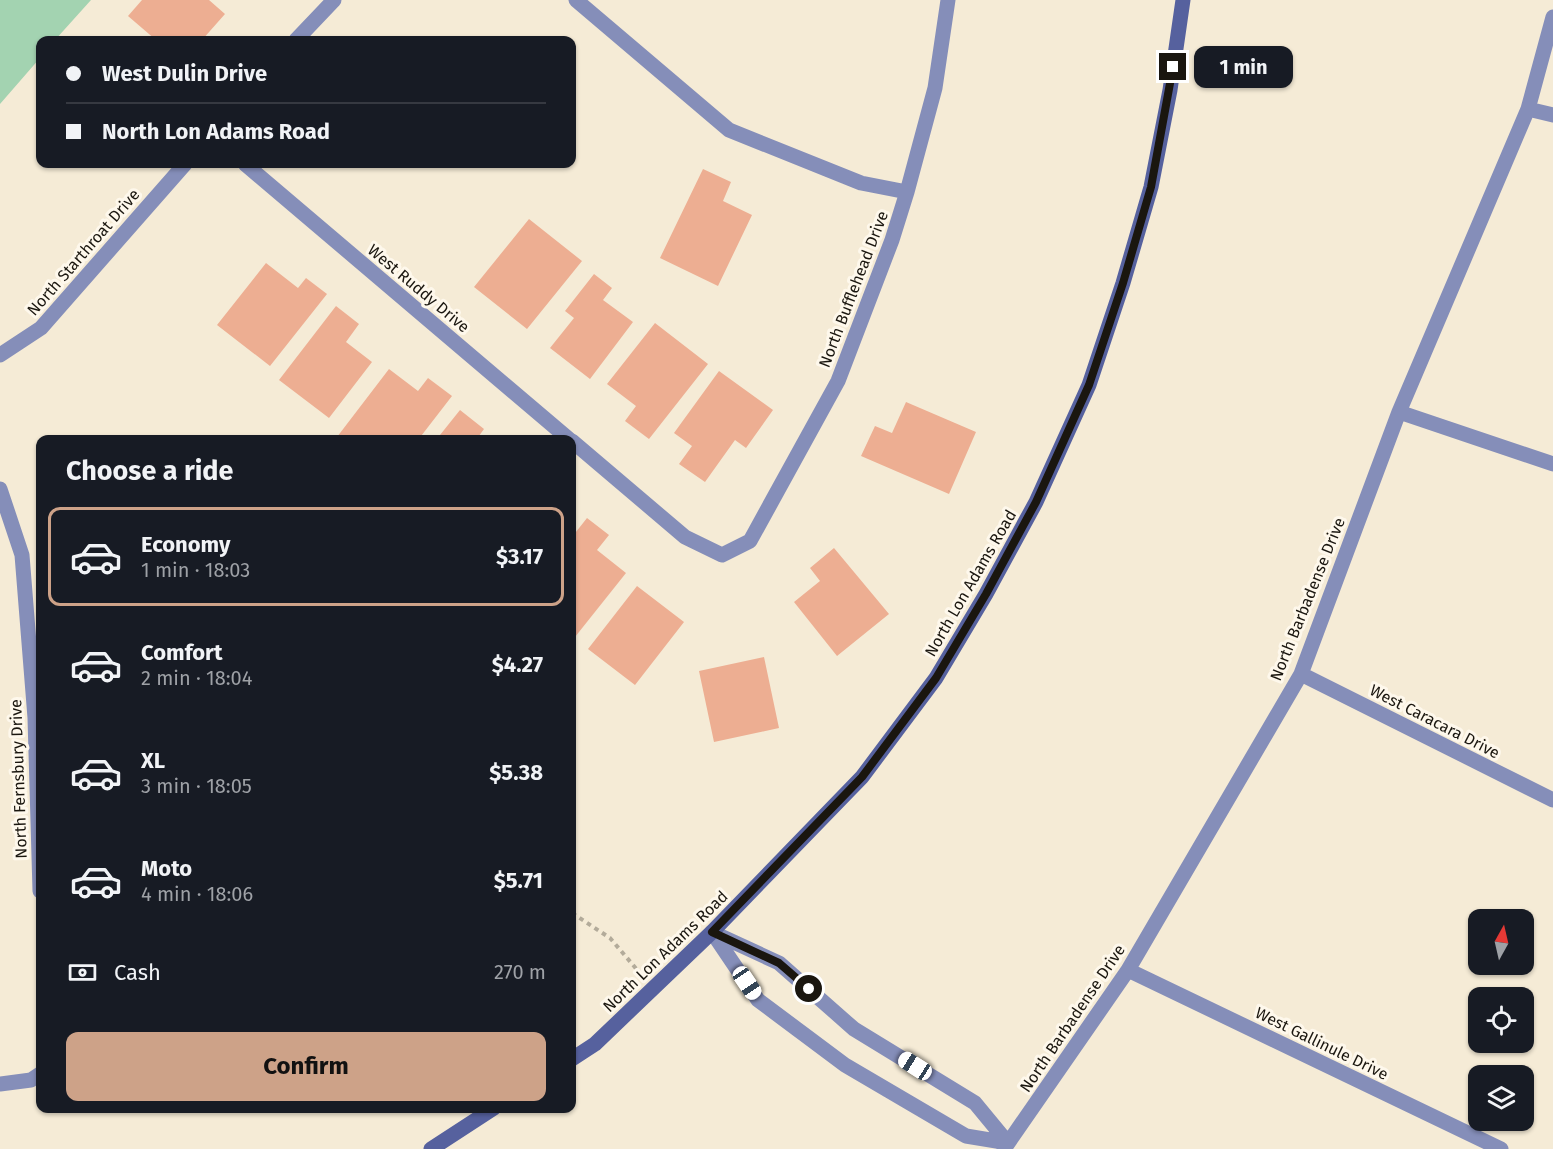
<!DOCTYPE html>
<html lang="en">
<head>
<meta charset="utf-8">
<style>
  body { margin:0; font-family:"Fira Sans",sans-serif; background:#20242c; color:#f1f3f6; height:100vh; display:flex; flex-direction:column; font-size:22px; white-space:nowrap }
  * { box-sizing:border-box; margin:0 }
  p { font-size:20px; color:#9ea1a6 }
  .icon { flex:none; width:33px; height:33px; fill:none; stroke:currentColor; stroke-width:2; stroke-linecap:round; stroke-linejoin:round }
  .map { position:relative; flex:1; overflow:hidden }
  .sheet { position:absolute; left:36px; top:435px; width:540px; height:678px; display:flex; flex-direction:column; background:#171b24; border-radius:12px; box-shadow:0 2px 4px #0004 }
  .sheet>* { flex:none }
  .banner { position:absolute; left:36px; top:36px; width:540px; height:132px; border-radius:12px; box-shadow:0 2px 4px #0004; display:grid; align-content:center; height:132px; padding:0 30px; background:#171b24 }
  .needle { width:39px; rotate:8deg }
  .tools { position:absolute; left:1468px; top:909px; display:grid; gap:12px }
  .tools a { display:grid; place-items:center; width:66px; height:66px; border-radius:12px; background:#171b24; box-shadow:0 2px 4px #0004; font-size:30px }
  .end { position:absolute; width:27px; height:27px; margin:-14px; border:8px solid #1a160f; background:#fff; box-shadow:0 0 0 3px #fff }
  .from { border-radius:50% }
  .bubble { position:absolute; height:42px; border-radius:12px; background:#171b24; box-shadow:0 2px 4px #0004; font-size:20px; font-weight:700; line-height:42px; text-align:center }
  .car { position:absolute; width:18px; height:36px; margin:-18px -9px; border-radius:8px; box-shadow:0 0 4px 2px #0007; background:linear-gradient(#fff 24%,#345 0 40%,#fff 0 76%,#345 0 86%,#fff 0) }
  .banner b { display:flex; align-items:center; gap:21px; height:57px; font-size:22px }
  .banner b+b { border-top:2px solid #363941 }
  .banner i { width:15px; height:15px; background:#f1f3f6 }
  ul { padding:0; list-style:none }
  li { display:flex; align-items:center; gap:18px; height:99px; margin:0 12px 9px; padding:0 18px; border:3px solid transparent; border-radius:12px }
  li div { flex:1 }
  li b { display:block; font-size:22px }
  li em { font-style:normal; font-weight:700 }
  li.current { border-color:#cda288 }
  li>.icon { width:54px; height:54px; stroke-width:1.5 }
  h2 { padding:0 30px; font-size:27px; line-height:72px }
  .pay { display:flex; align-items:center; gap:15px; height:66px; padding:0 30px; font-size:22px }
  .pay p { margin-inline-start:auto }
  .primary-button { display:flex; gap:12px; margin-top:auto; padding:12px 30px }
  .primary-button a { flex:1; height:69px; border-radius:12px; background:#cda288; color:#111; font-size:24px; font-weight:700; line-height:69px; text-align:center }
  .map>svg:first-child { display:block }
</style>
</head>
<body>
<div class="map">
<svg width="1553" height="1149" viewBox="0 0 1553 1149">
  <rect width="100%" height="100%" fill="#f5ebd6"/>
  <path fill="#a3d3b1" d="M0 0H91L55 40H40V58L0 104Z"/>
  <path fill="#edae92" d="M142 0H209L225 14 202 40H156L128 16Z
    M703 169 731 182 723 201 752 215 718 286 660 258Z
    M529 219 582 261 527 329 474 287Z
    M266 263 298 288 306 278 327 294 270 366 217 325Z
    M594 274 612 288 603 300 633 322 590 379 550 348 574 318 565 311Z
    M336 306 359 324 346 342 372 362 329 418 279 380Z
    M655 323 708 364 649 439 625 421 636 406 607 384Z
    M389 369 418 391 428 378 452 396 418 440H341L337 437Z
    M719 371 773 410 746 448 735 440 705 482 679 464 692 446 674 433Z
    M906 402 976 432 949 494 861 456 875 426 892 433Z
    M460 410 484 429 476 440H436Z
    M587 518 609 535 597 550 626 573 575 637 572 634V537Z
    M834 548 889 614 837 656 794 602 820 581 810 568Z
    M637 586 684 622 635 685 588 649Z
    M764 657 779 728 714 742 699 671Z"/>
  <g fill="none" stroke-linecap="round" stroke-linejoin="round">
    <path stroke="#b3ab9a" stroke-width="4" stroke-dasharray="4.5 4.5" stroke-linecap="butt" d="M572 913 610 938 639 972"/>
    <path stroke="#858eb9" stroke-width="15" d="M576 0 729 130 861 183 907 192
      M296 40 334 0
      M1528 109 1553 115
      M245 164 570 440
      M0 355 41 328 185 164
      M1399 412 1553 464
      M572 441 685 537 722 555 750 541 838 381 892 240 907 192 935 88 948 0
      M0 489 22 555 35 718 40 891
      M1301 674 1553 800
      M712 932 758 1000 845 1065 966 1136 1008 1143
      M714 933 779 963 854 1029 975 1103 1008 1143
      M1128 970 1501 1149
      M0 1084 31 1080 40 1074
      M1004 1149 1128 970 1301 674 1399 412 1528 109 1553 17"/>
    <path stroke="#56619e" stroke-width="15" d="M572 1059 595 1044 712 932 862 777 936 678 986 594 1036 502 1089 385 1123 283 1151 187 1170 90 1183 0
      M431 1149 494 1108"/>
  </g>
  <g fill="none" stroke-linecap="round" stroke-linejoin="round">
    <path stroke="#1a160f" stroke-width="8" d="M809 989 779 963 712 932 862 777 936 678 986 594 1036 502 1089 385 1123 283 1151 187 1173 67"/>
  </g>
  <g text-anchor="middle" stroke-width="6" stroke-linejoin="round" paint-order="stroke">
    <g font-size="16" fill="#1a160f" stroke="#fef8ec">
      <text transform="translate(83 252) rotate(-49)" y="6">North Starthroat Drive</text>
      <text transform="translate(419 288) rotate(40)" y="6">West Ruddy Drive</text>
      <text transform="translate(853 289) rotate(-69)" y="6">North Bufflehead Drive</text>
      <text transform="translate(970 583) rotate(-60)" y="6">North Lon Adams Road</text>
      <text transform="translate(1307 599) rotate(-68)" y="6">North Barbadense Drive</text>
      <text transform="translate(1435 721) rotate(27)" y="6">West Caracara Drive</text>
      <text transform="translate(18 779) rotate(-92)" y="6">North Fernsbury Drive</text>
      <text transform="translate(665 951) rotate(-44)" y="6">North Lon Adams Road</text>
      <text transform="translate(1072 1018) rotate(-56)" y="6">North Barbadense Drive</text>
      <text transform="translate(1322 1043) rotate(26)" y="6">West Gallinule Drive</text>
    </g>
  </g>
</svg>
<div class="tools">
<a><svg class="needle" viewBox="-14 -14 28 28"><path d="M0-13l5 13h-10z" fill="#e53935"/><path d="M0 13l5-13h-10z" fill="#9ea1a6"/></svg></a>
<a><svg class="icon" aria-label="locate" viewBox="0 0 24 24"><circle cx="12" cy="12" r="6"/><path d="M12 2v4M12 18v4M2 12h4M18 12h4"/></svg></a>
<a><svg class="icon" aria-label="layers" viewBox="0 0 24 24"><path d="M12 4l9 5-9 5-9-5zM3 14l9 5 9-5"/></svg></a>
</div>
<i class="end from" style="left:809px;top:989px"></i>
<i class="end" style="left:1173px;top:67px"></i>
<div class="bubble" style="left:1194px;top:46px;width:99px">1 min</div>
<i class="car" style="left:747px;top:983px;rotate:146deg"></i>
<i class="car" style="left:915px;top:1066px;rotate:302deg"></i>
<div class="banner">
<b><i class="from"></i>West Dulin Drive</b>
<b><i></i>North Lon Adams Road</b>
</div>
<section class="sheet">
<h2>Choose a ride</h2>
<ul>
<li class="current"><svg class="icon" aria-label="car" viewBox="0 0 24 24"><path d="M5 17H2v-5l4-1 3-4h7l3 4 3 1v5h-3M9 17h6M6 11h13"/><circle cx="7" cy="17" r="2"/><circle cx="17" cy="17" r="2"/></svg><div><b>Economy</b><p>1 min · 18:03</p></div><em>$3.17</em></li>
<li><svg class="icon" aria-label="car" viewBox="0 0 24 24"><path d="M5 17H2v-5l4-1 3-4h7l3 4 3 1v5h-3M9 17h6M6 11h13"/><circle cx="7" cy="17" r="2"/><circle cx="17" cy="17" r="2"/></svg><div><b>Comfort</b><p>2 min · 18:04</p></div><em>$4.27</em></li>
<li><svg class="icon" aria-label="car" viewBox="0 0 24 24"><path d="M5 17H2v-5l4-1 3-4h7l3 4 3 1v5h-3M9 17h6M6 11h13"/><circle cx="7" cy="17" r="2"/><circle cx="17" cy="17" r="2"/></svg><div><b>XL</b><p>3 min · 18:05</p></div><em>$5.38</em></li>
<li><svg class="icon" aria-label="car" viewBox="0 0 24 24"><path d="M5 17H2v-5l4-1 3-4h7l3 4 3 1v5h-3M9 17h6M6 11h13"/><circle cx="7" cy="17" r="2"/><circle cx="17" cy="17" r="2"/></svg><div><b>Moto</b><p>4 min · 18:06</p></div><em>$5.71</em></li>
</ul>
<div class="pay"><svg class="icon" aria-label="cash" viewBox="0 0 24 24"><path d="M3 7h18v10H3z"/><circle cx="12" cy="12" r="2"/></svg>Cash<p>270 m</p></div>
<div class="primary-button"><a>Confirm</a></div>
</section>
</div>
</body>
</html>
